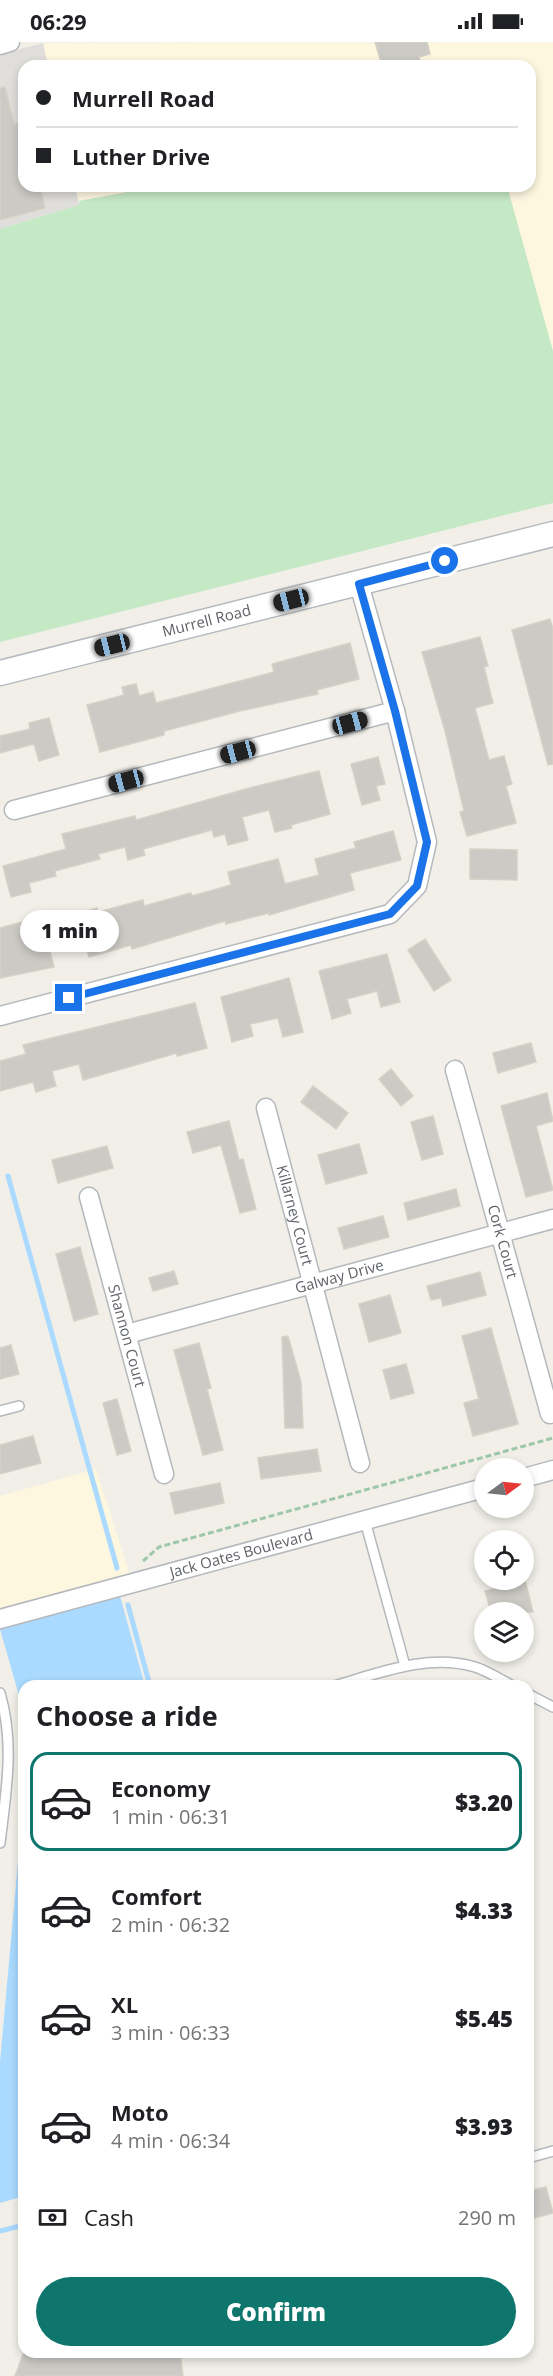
<!DOCTYPE html>
<html lang="en">
<head>
<meta charset="utf-8">
<style>
  body { margin:0; font-family:"Open Sans",sans-serif; background:#f6f6f6; color:#202124; height:100vh; display:flex; flex-direction:column; font-size:22px; white-space:nowrap }
  * { box-sizing:border-box; margin:0 }
  p { font-size:20px; color:#757577 }
  .icon { flex:none; width:33px; height:33px; fill:none; stroke:currentColor; stroke-width:2; stroke-linecap:round; stroke-linejoin:round }
  .map { position:relative; flex:1; overflow:hidden }
  .panel { position:absolute; left:18px; top:1638px; width:516px; height:678px; display:flex; flex-direction:column; background:#fff; border-radius:18px; box-shadow:0 3px 9px #0003 }
  .panel>* { flex:none }
  .banner { position:absolute; left:18px; top:18px; width:518px; height:132px; border-radius:18px; box-shadow:0 3px 9px #0003; display:grid; align-content:center; height:132px; padding:0 18px; background:#fff }
  .needle { width:39px; rotate:75deg }
  .buttons { position:absolute; left:474px; top:1416px; display:grid; gap:12px }
  .buttons a { display:grid; place-items:center; width:60px; height:60px; border-radius:50%; background:#fff; box-shadow:0 3px 9px #0003; font-size:30px }
  .end { position:absolute; width:27px; height:27px; margin:-14px; border:8px solid #1a73e8; background:#fff; box-shadow:0 0 0 3px #fff }
  .from { border-radius:50% }
  .bubble { position:absolute; height:42px; border-radius:21px; background:#fff; box-shadow:0 3px 9px #0003; font-size:20px; font-weight:800; line-height:42px; text-align:center }
  .car { position:absolute; width:18px; height:36px; margin:-18px -9px; border-radius:8px; box-shadow:0 0 4px 2px #0007; background:linear-gradient(#222 24%,#8ab4d8 0 40%,#222 0 76%,#8ab4d8 0 86%,#222 0) }
  .banner b { display:flex; align-items:center; gap:21px; height:57px; font-size:22px }
  .banner b+b { border-top:2px solid #e0e0e0 }
  .banner i { width:15px; height:15px; background:#202124 }
  ul { padding:0; list-style:none }
  li { display:flex; align-items:center; gap:18px; height:99px; margin:0 12px 9px; padding:0 6px; border:3px solid transparent; border-radius:18px }
  li div { flex:1 }
  li b { display:block; font-size:22px }
  li em { font-style:normal; font-weight:800 }
  li.active { border-color:#0f766e }
  li>.icon { width:54px; height:54px; stroke-width:1.5 }
  h2 { padding:0 18px; font-size:27px; line-height:72px }
  .pay { display:flex; align-items:center; gap:15px; height:66px; padding:0 18px; font-size:22px }
  .pay p { margin-inline-start:auto }
  .action { display:flex; gap:12px; margin-top:auto; padding:12px 18px }
  .action a { flex:1; height:69px; border-radius:36px; background:#0f766e; color:#fff; font-size:24px; font-weight:800; line-height:69px; text-align:center }
  .status { display:flex; justify-content:space-between; align-items:center; height:42px; padding:0 30px; background:#fff; direction:ltr }
  .status svg { height:16px; fill:currentColor }
  .map>svg:first-child { display:block }
</style>
</head>
<body>
<div class="status"><b>06:29</b><svg viewBox="0 0 49 12"><path d="M0 12V9h3v3zM5 12V6h3v6zM10 12V3h3v9zM15 12V0h3v12zM26 1h20v11H26zM47 4h2v5h-2z"/></svg></div>
<div class="map">
<svg width="553" height="2334" viewBox="0 0 553 2334">
  <rect width="100%" height="100%" fill="#f1efe8"/>
  <path fill="#fef7e0" d="M553 0V309L507 144H530V24H48L43 1Z
    M75 144H160L79 159Z
    M96 1427 130 1533 0 1568V1454Z"/>
  <path fill="#e0deda" d="M43 1 48 24H24V144H75L79 163 0 187V12Z"/>
  <path fill="#c5e8c5" d="M160 144H507L553 309V461L0 600V187L79 163V159Z"/>
  <path fill="#aadaff" d="M120 1554 145 1644H24V1671L0 1587Z
    M24 1753V2154L0 2161V2020Z"/>
  <g fill="none" stroke-linecap="round" stroke-linejoin="round">
    <path stroke="#aadaff" stroke-width="5" d="M8 1134 117 1526
      M128 1563 150 1644
      M0 2189 24 2183"/>
  </g>
  <path fill="#cccac5" stroke="#d6d1c6" stroke-width="1.5" d="M375 0H427L430 12 419 15 421 24H382Z
    M5 45 14 82 24 79V144H40L45 166 0 178V46Z
    M550 577 553 587V722L548 723 512 588Z
    M480 595 488 624 484 625 493 661 475 666 489 718 504 714 512 742 506 744 516 781 467 794 460 770 464 769 445 689 422 610Z
    M350 601 359 637 317 648 318 652 240 669 164 689V693L100 710 87 663 124 653 122 645 136 642 139 654 153 650 156 661 274 630 272 622Z
    M49 676 59 713 39 719 34 702 0 711V694L30 687 29 681Z
    M378 715 385 742 376 744 380 758 362 763 351 722Z
    M319 729 330 772 291 783 292 786 275 790 269 768 242 775 248 798 228 803 225 792 214 795 212 788 143 807 145 813 128 818 125 805 98 812 100 817 55 829 56 834 29 841 31 850 11 855 3 824 66 807 62 792 135 774 136 778 253 745Z
    M393 789 401 818 350 831 354 848 269 873V871L226 882 225 879 132 907 131 903 89 915 77 872 97 866 98 870 143 858 144 864 191 851 192 854 231 843 228 830 278 817 285 842 319 833 315 817 356 806 354 800Z
    M470 807 517 808V838L470 837Z
    M41 875 54 925 0 936V886Z
    M425 897 451 938 434 949 408 908Z
    M387 912 400 960 381 965 377 949 347 957 351 971 332 977 319 929Z
    M289 936 303 990 283 995 278 976 250 982 253 994 232 1000 221 955Z
    M195 961 207 1006 177 1014V1011L83 1038 79 1022 52 1029 56 1044 36 1050 33 1040 0 1049V1019L26 1012 23 1003Z
    M531 1001 536 1020 498 1031 493 1011Z
    M391 1027 413 1054 401 1064 379 1037Z
    M313 1044 348 1071 336 1087 301 1060Z
    M547 1051 553 1079 536 1084 553 1148 526 1155 501 1064Z
    M433 1074 443 1112 422 1118 411 1080Z
    M229 1079 239 1118 243 1117 256 1167 240 1171 221 1103 193 1111 187 1090Z
    M359 1102 367 1131 326 1142 318 1113Z
    M107 1104 113 1126 58 1141 52 1118Z
    M456 1147 460 1164 408 1178 404 1161Z
    M383 1174 389 1195 344 1207 338 1186Z
    M80 1205 98 1272 74 1279 56 1212Z
    M174 1229 178 1242 153 1249 149 1236Z
    M480 1230 486 1253 443 1264 441 1256 431 1258 427 1244Z
    M390 1253 401 1291 369 1300 359 1262Z
    M491 1286 518 1382 473 1394 464 1361 479 1357 462 1294Z
    M288 1294 301 1340 303 1386H285L282 1295Z
    M199 1301 211 1346 207 1347 223 1408 203 1413 174 1308Z
    M11 1303 19 1332 0 1337V1306Z
    M406 1322 414 1351 391 1357 383 1328Z
    M117 1357 131 1409 117 1413 103 1361Z
    M33 1394 41 1421 0 1432V1403Z
    M317 1407 321 1429 261 1437 258 1416Z
    M220 1441 224 1461 175 1472 170 1451Z
    M525 1538 533 1570H491L485 1549Z
    M546 2145 553 2171 530 2177 528 2149Z
    M24 2310H180L183 2334H15Z"/>
  <g fill="none" stroke-linecap="round" stroke-linejoin="round">
    <defs>
      <path id="lane" d="M0 1369 19 1364
        M365 1479 405 1624
        M334 1644C379 1631 428 1611 475 1625 488 1629 501 1638 513 1644
        M0 1651C15 1702 6 1750 0 1801
        M528 1652 553 1665
        M528 2116 553 2109"/>
      <g id="street">
        <path d="M0 3 10 0"/>
        <path d="M14 768 395 669"/>
        <path d="M0 974 390 872 417 844 427 800 395 669 359 542"/>
        <path id="s1" d="M455 1028 550 1372"/>
        <path id="s2" d="M266 1066 360 1421"/>
        <path id="s3" d="M89 1155 164 1432"/>
        <path id="s4" d="M127 1292 553 1177"/>
        <path d="M524 1436 553 1428"/>
        <path id="s5" d="M0 1577 484 1446"/>
      </g>
      <g id="secondary">
        <path id="s6" d="M0 631 553 492"/>
      </g>
    </defs>
    <use href="#lane" stroke="#b5b8bc" stroke-width="12"/>
    <use href="#street" stroke="#b5b8bc" stroke-width="21"/>
    <use href="#secondary" stroke="#b6babf" stroke-width="27"/>
    <path stroke="#9cc7a9" stroke-width="3" stroke-dasharray="6 3" stroke-linecap="butt" d="M143 1519 159 1505 553 1396"/>
    <use href="#lane" stroke="#fff" stroke-width="9"/>
    <use href="#street" stroke="#fff" stroke-width="18"/>
    <use href="#secondary" stroke="#fff" stroke-width="24"/>
  </g>
  <g fill="none" stroke-linecap="round" stroke-linejoin="round">
    <path stroke="#1a73e8" stroke-width="8" d="M69 956 390 872 417 844 427 800 395 669 359 542 445 519"/>
  </g>
  <g text-anchor="middle" stroke-width="5" stroke-linejoin="round" paint-order="stroke">
    <g font-size="15" fill="#5f6368" stroke="#fff">
      <text dy="5" stroke="none"><textPath href="#s6" startOffset="213">Murrell Road</textPath></text>
      <text dy="5" stroke="none"><textPath href="#s2" startOffset="111">Killarney Court</textPath></text>
      <text dy="5" stroke="none"><textPath href="#s1" startOffset="178">Cork Court</textPath></text>
      <text dy="5" stroke="none"><textPath href="#s4" startOffset="220">Galway Drive</textPath></text>
      <text dy="5" stroke="none"><textPath href="#s3" startOffset="144">Shannon Court</textPath></text>
      <text dy="5" stroke="none"><textPath href="#s5" startOffset="250">Jack Oates Boulevard</textPath></text>
    </g>
  </g>
</svg>
<div class="buttons">
<a><svg class="needle" viewBox="-14 -14 28 28"><path d="M0-13l5 13h-10z" fill="#e53935"/><path d="M0 13l5-13h-10z" fill="#757577"/></svg></a>
<a><svg class="icon" aria-label="locate" viewBox="0 0 24 24"><circle cx="12" cy="12" r="6"/><path d="M12 2v4M12 18v4M2 12h4M18 12h4"/></svg></a>
<a><svg class="icon" aria-label="layers" viewBox="0 0 24 24"><path d="M12 4l9 5-9 5-9-5zM3 14l9 5 9-5"/></svg></a>
</div>
<i class="end from" style="left:445px;top:519px"></i>
<i class="end" style="left:69px;top:956px"></i>
<div class="bubble" style="left:20px;top:868px;width:99px">1 min</div>
<i class="car" style="left:291px;top:558px;rotate:256deg"></i>
<i class="car" style="left:112px;top:603px;rotate:256deg"></i>
<i class="car" style="left:350px;top:681px;rotate:75deg"></i>
<i class="car" style="left:238px;top:710px;rotate:255deg"></i>
<i class="car" style="left:126px;top:739px;rotate:255deg"></i>
<div class="banner">
<b><i class="from"></i>Murrell Road</b>
<b><i></i>Luther Drive</b>
</div>
<section class="panel">
<h2>Choose a ride</h2>
<ul>
<li class="active"><svg class="icon" aria-label="car" viewBox="0 0 24 24"><path d="M5 17H2v-5l4-1 3-4h7l3 4 3 1v5h-3M9 17h6M6 11h13"/><circle cx="7" cy="17" r="2"/><circle cx="17" cy="17" r="2"/></svg><div><b>Economy</b><p>1 min · 06:31</p></div><em>$3.20</em></li>
<li><svg class="icon" aria-label="car" viewBox="0 0 24 24"><path d="M5 17H2v-5l4-1 3-4h7l3 4 3 1v5h-3M9 17h6M6 11h13"/><circle cx="7" cy="17" r="2"/><circle cx="17" cy="17" r="2"/></svg><div><b>Comfort</b><p>2 min · 06:32</p></div><em>$4.33</em></li>
<li><svg class="icon" aria-label="car" viewBox="0 0 24 24"><path d="M5 17H2v-5l4-1 3-4h7l3 4 3 1v5h-3M9 17h6M6 11h13"/><circle cx="7" cy="17" r="2"/><circle cx="17" cy="17" r="2"/></svg><div><b>XL</b><p>3 min · 06:33</p></div><em>$5.45</em></li>
<li><svg class="icon" aria-label="car" viewBox="0 0 24 24"><path d="M5 17H2v-5l4-1 3-4h7l3 4 3 1v5h-3M9 17h6M6 11h13"/><circle cx="7" cy="17" r="2"/><circle cx="17" cy="17" r="2"/></svg><div><b>Moto</b><p>4 min · 06:34</p></div><em>$3.93</em></li>
</ul>
<div class="pay"><svg class="icon" aria-label="cash" viewBox="0 0 24 24"><path d="M3 7h18v10H3z"/><circle cx="12" cy="12" r="2"/></svg>Cash<p>290 m</p></div>
<div class="action"><a>Confirm</a></div>
</section>
</div>
</body>
</html>
